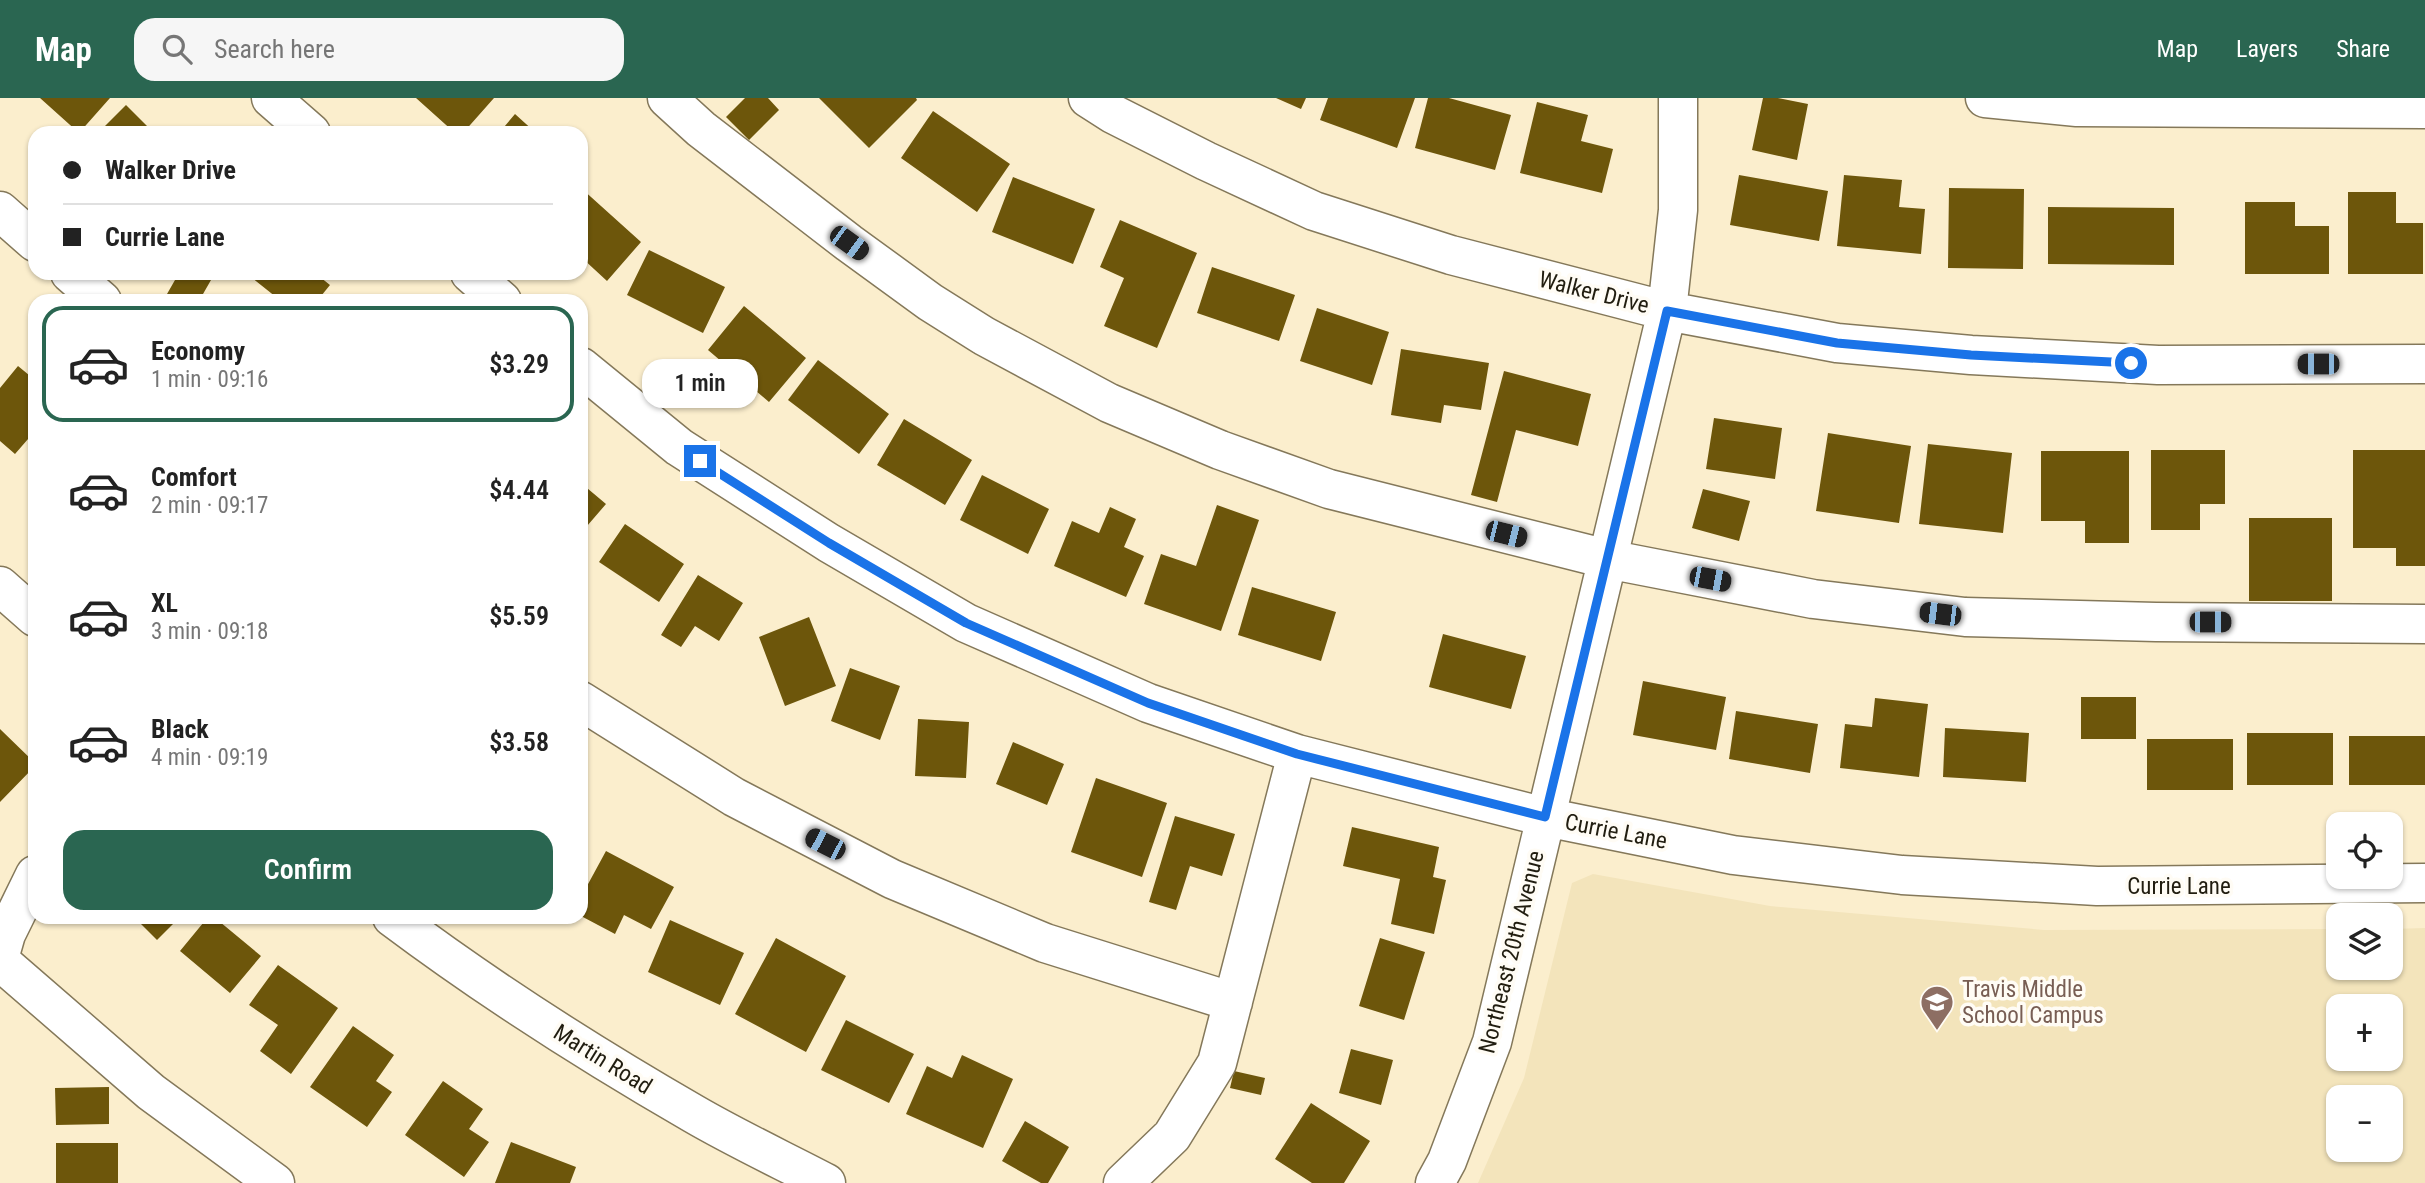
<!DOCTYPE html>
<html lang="en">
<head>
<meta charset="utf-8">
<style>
  body { margin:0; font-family:"Roboto Condensed",sans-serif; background:#f6f6f6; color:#222; height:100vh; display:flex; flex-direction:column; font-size:26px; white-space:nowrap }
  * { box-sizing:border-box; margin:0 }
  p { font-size:23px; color:#767676 }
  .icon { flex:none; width:38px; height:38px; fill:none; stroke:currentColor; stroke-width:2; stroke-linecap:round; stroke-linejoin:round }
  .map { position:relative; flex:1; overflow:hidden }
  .panel { position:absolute; left:28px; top:196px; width:560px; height:630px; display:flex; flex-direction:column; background:#fff; border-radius:21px; box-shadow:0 2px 5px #0004 }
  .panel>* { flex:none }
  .top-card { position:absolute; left:28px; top:28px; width:560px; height:154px; border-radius:21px; box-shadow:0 2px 5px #0004; display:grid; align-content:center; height:154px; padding:0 35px; background:#fff }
  .fabs { position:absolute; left:2326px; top:714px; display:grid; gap:14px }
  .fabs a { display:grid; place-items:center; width:77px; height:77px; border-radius:14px; background:#fff; box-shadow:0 2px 5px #0004; font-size:35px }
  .end { position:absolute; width:32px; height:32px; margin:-16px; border:9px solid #1a73e8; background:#fff; box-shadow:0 0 0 4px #fff }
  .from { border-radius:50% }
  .bubble { position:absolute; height:49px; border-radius:21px; background:#fff; box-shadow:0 2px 5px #0004; font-size:23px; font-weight:600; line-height:49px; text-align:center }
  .car { position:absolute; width:21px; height:42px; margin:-21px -10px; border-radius:9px; box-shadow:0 0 5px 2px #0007; background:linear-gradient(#222 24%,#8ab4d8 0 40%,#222 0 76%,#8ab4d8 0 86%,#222 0) }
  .top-card b { display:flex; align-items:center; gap:24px; height:66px; font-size:26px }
  .top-card b+b { border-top:2px solid #e0e0e0 }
  .top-card i { width:18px; height:18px; background:#222 }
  ul { padding:12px 0 0; list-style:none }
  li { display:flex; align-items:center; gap:21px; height:116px; margin:0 14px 10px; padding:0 21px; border:4px solid transparent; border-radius:21px }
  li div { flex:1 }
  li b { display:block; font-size:26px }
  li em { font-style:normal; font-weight:600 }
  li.current { border-color:#2a6651 }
  li>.icon { width:63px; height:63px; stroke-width:1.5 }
  .action { display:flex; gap:14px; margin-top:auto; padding:14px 35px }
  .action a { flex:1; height:80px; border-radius:21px; background:#2a6651; color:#fff; font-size:28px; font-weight:600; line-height:80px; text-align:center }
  header { display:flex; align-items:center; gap:42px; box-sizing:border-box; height:98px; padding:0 35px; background:#2a6651; color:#fff }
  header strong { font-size:33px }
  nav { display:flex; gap:38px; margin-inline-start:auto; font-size:24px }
  .search { width:490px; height:63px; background:#f6f6f6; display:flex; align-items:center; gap:18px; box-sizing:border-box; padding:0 24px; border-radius:21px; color:#767676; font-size:26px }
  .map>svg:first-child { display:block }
</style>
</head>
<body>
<header>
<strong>Map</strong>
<div class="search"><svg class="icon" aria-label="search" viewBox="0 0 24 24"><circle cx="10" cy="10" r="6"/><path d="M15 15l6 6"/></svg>Search here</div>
<nav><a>Map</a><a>Layers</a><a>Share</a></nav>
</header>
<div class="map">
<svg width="2425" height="1085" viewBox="0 0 2425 1085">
  <rect width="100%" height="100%" fill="#fbeecd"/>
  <path fill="#f3e4bb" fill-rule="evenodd" d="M1593 776 1770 808 2044 832 2338 831V870H2390L2391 831 2425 830V1085H1478L1524 980 1572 785ZM2338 908H2390V961H2338ZM2338 999H2390V1052H2338Z"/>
  <path fill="#6d560b" d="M40 0H110L79 35Z
    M416 0H494L463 35H455Z
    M745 0H768L779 12 749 42 726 19Z
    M819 0H916L917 2 869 50Z
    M1276 0H1306L1301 11Z
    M1328 0H1415L1397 50 1320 22Z
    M1428 0H1449L1511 17 1495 72 1415 50Z
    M1763 0H1778L1808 6 1797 62 1752 52Z
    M1537 4 1588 17 1581 43 1613 51 1602 95 1520 75Z
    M126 7 154 35H98Z
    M933 13 1010 66 977 114 901 60Z
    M515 16 536 35H499Z
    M1739 77 1828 93 1819 143 1730 127Z
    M1844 77 1902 82 1899 109 1925 111 1921 156 1837 148Z
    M1013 79 1095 111 1073 166 992 134Z
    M581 90 641 144 607 183 581 159Z
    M1949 90 2024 91 2023 171 1948 170Z
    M2348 94H2396V125H2423V176H2348Z
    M2245 104H2295V128H2329V176H2245Z
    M2048 109 2174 110V167L2048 166Z
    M1120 122 1197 155 1157 250 1104 228 1124 180 1100 169Z
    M649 152 725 189 703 235 627 197Z
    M1212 169 1295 197 1279 243 1197 215Z
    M179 175H215L199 203H163Z
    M246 175H315L330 187 317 203H281Z
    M744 208 806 260 769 304 708 252Z
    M1317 210 1389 234 1372 287 1300 263Z
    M1401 251 1489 265 1481 312 1444 307 1441 325 1391 317Z
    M818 262 889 316 859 356 788 302Z
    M18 268 35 282V333L15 356 0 343V290Z
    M1504 273 1591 296 1578 348 1516 332 1497 404 1471 397Z
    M1714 320 1782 330 1775 381 1706 371Z
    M904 321 972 362 945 407 877 367Z
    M1828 335 1911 348 1899 425 1816 413Z
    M1928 346 2012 355 2003 435 1919 426Z
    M2151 352H2225V406H2200V432H2151Z
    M2353 352H2425V468H2396V450H2353Z
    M2041 353H2129V445H2085V423H2041Z
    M982 377 1049 411 1028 456 960 422Z
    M581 385 606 406 581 435Z
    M1703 391 1750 403 1739 443 1692 430Z
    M1217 407 1259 422 1221 533 1144 506 1161 456 1196 468Z
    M1110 409 1136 421 1124 449 1144 458 1126 499 1054 468 1072 423 1099 435Z
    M2249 420H2332V503H2249Z
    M625 426 684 466 659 504 599 464Z
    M698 477 743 505 719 543 695 528 681 549 661 537Z
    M1252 489 1336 514 1321 563 1238 537Z
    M809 519 836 588 785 608 759 539Z
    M1443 536 1526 558 1511 611 1429 589Z
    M850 570 900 588 880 642 831 623Z
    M1643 583 1726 599 1716 652 1633 637Z
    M2081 599H2136V641H2081Z
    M1875 600 1928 606 1919 679 1840 670 1845 626 1872 629Z
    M1736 613 1818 626 1810 675 1729 661Z
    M918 621 969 624 966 680 915 678Z
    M1945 630 2029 635 2026 684 1943 679Z
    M0 631 35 665V668L0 704Z
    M2247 635H2333V687H2247Z
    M2349 638H2425V687H2349Z
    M2147 641H2233V692H2147Z
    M1013 644 1064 666 1047 707 996 686Z
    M1096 680 1167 705 1142 779 1071 754Z
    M1175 718 1235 736 1222 778 1190 768 1176 812 1149 804Z
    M1352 729 1439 749 1433 779 1446 782 1434 836 1391 826 1400 781 1343 768Z
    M606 753 674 789 651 831 624 817 615 836 581 818V799Z
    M134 819H180L157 842Z
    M208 819H214L261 858 230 895 180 853Z
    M670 822 744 855 720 907 648 874Z
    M776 840 846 878 806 954 735 916Z
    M1380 840 1425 854 1404 922 1359 908Z
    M278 867 338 910 291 976 260 953 278 927 249 907Z
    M846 922 914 956 889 1005 821 972Z
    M353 928 394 957 376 983 392 994 367 1029 310 989Z
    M1351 951 1393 962 1381 1007 1339 995Z
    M962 957 1013 981 983 1050 906 1016 927 968 952 980Z
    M1234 973 1265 980 1261 997 1230 990Z
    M443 983 483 1011 469 1031 489 1044 464 1079 405 1037Z
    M109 989V1026L56 1027 55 990Z
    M1311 1005 1370 1043 1344 1085H1312L1275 1061Z
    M1025 1023 1069 1049 1048 1085H1041L1002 1063Z
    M511 1044 576 1069 570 1085H495Z
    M56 1045H118V1085H56Z"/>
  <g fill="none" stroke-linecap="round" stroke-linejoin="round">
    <defs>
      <path id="minor" d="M271 0 311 35
        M667 0 701 31 849 145 930 204 984 238 1109 305 1220 352 1329 391 1607 461 1813 501 1965 519 2156 524 2425 526
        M1088 0 1113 16 1206 63 1314 113 1451 157 1667 213 1837 245 1971 257 2158 267 2425 266
        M1985 0 2077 9 2425 11
        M0 113 35 144
        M70 175 102 203
        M470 175 502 203
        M581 269 679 349 829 445 966 525 1148 605 1297 656 1545 719 1733 757 1902 777 2097 788 2425 785
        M0 488 35 519
        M581 603 734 699 892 781 1045 845 1233 904
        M392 819C488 891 590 956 694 1016 737 1041 782 1062 826 1085
        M0 857 6 836 35 777
        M0 863 151 994 275 1085
        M1123 1085 1172 1038 1217 965 1297 656
        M1435 1085 1447 1063 1492 944 1667 213 1678 112V0"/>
    </defs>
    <use href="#minor" stroke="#84785a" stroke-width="41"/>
    <use href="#minor" stroke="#fff" stroke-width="38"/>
  </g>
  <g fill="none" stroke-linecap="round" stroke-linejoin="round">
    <path stroke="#1a73e8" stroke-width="9" d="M700 363 829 445 966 525 1148 605 1297 656 1545 719 1667 213 1837 245 1971 257 2131 265"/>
  </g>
  <defs>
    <symbol id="school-pin" viewBox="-11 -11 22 30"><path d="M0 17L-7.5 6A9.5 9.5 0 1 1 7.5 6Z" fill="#8d6e63" stroke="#fffcf5"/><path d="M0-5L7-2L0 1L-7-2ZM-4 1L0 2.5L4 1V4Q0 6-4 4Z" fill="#fff"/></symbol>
  </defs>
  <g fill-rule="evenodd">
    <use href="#school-pin" x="1918" y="885" width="38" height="52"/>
  </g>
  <g text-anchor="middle" stroke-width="7" stroke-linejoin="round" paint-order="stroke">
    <g font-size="23" fill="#211d10" stroke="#fffcf5">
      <text transform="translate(1594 194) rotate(14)" y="8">Walker Drive</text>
      <text transform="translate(1616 733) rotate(11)" y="8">Currie Lane</text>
      <text x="2179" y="796">Currie Lane</text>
      <text transform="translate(1511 854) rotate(-76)" y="8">Northeast 20th Avenue</text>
      <text transform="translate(603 961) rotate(32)" y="8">Martin Road</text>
    </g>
    <g font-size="23" fill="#785e54" stroke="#fffcf5" text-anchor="start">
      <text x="1962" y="899">Travis Middle<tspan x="1962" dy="26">School Campus</tspan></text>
    </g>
  </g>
</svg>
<div class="fabs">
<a><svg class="icon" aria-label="locate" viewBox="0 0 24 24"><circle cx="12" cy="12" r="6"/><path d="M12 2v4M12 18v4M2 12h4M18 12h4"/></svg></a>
<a><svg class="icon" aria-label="layers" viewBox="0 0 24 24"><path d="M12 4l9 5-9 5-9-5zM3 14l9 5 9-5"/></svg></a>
<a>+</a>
<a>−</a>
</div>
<i class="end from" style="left:2131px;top:265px"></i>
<i class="end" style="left:700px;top:363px"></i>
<div class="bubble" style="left:642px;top:261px;width:116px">1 min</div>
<i class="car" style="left:849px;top:145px;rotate:126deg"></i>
<i class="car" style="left:2318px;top:266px;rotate:270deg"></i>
<i class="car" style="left:1506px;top:436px;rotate:104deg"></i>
<i class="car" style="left:1710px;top:481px;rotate:101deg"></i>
<i class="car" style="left:1940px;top:516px;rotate:277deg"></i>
<i class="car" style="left:2210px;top:524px;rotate:90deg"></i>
<i class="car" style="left:825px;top:746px;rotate:297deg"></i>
<div class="top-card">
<b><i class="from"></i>Walker Drive</b>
<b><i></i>Currie Lane</b>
</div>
<section class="panel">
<ul>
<li class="current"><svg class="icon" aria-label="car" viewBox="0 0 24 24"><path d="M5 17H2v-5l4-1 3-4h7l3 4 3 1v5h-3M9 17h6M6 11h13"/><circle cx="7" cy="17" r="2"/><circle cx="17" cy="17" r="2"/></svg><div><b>Economy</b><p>1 min · 09:16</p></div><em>$3.29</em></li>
<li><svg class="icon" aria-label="car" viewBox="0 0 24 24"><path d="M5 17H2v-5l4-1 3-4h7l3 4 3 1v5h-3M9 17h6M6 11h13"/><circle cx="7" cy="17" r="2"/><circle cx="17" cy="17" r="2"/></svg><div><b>Comfort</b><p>2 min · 09:17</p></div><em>$4.44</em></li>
<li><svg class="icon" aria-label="car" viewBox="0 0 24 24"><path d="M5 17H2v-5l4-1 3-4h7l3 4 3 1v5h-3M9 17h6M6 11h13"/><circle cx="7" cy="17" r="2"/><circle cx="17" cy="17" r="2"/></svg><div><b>XL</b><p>3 min · 09:18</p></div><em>$5.59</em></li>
<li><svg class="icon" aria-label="car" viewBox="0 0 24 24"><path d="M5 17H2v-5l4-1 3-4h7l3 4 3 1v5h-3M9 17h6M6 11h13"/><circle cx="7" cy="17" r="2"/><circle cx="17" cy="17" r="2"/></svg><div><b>Black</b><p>4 min · 09:19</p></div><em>$3.58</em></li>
</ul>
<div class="action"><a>Confirm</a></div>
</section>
</div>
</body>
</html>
